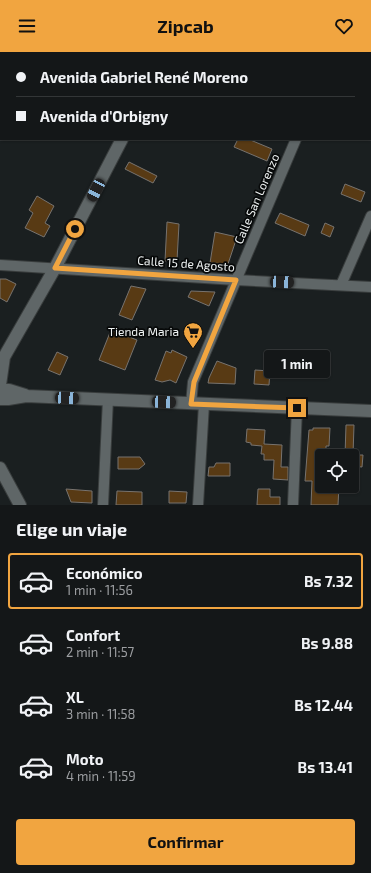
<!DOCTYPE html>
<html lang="es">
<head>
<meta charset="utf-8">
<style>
  body { margin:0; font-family:"Exo 2",sans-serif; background:#212425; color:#f1f3f6; height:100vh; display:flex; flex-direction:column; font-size:15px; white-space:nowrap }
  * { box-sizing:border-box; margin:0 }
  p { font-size:13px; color:#9d9fa2 }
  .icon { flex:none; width:22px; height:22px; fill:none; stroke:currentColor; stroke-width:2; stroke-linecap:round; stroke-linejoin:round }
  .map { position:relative; height:453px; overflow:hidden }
  .side { display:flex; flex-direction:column; background:#141718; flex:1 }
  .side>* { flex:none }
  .guide { position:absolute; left:0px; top:0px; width:371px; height:88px; box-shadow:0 1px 3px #0004,0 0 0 1px #333637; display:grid; align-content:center; height:88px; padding:0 16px; background:#141718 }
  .buttons { position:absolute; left:315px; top:397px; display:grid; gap:8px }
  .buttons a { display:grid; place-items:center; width:44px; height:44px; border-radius:4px; background:#141718; box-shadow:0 1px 3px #0004,0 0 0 1px #333637; font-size:20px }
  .end { position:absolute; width:18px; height:18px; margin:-9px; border:5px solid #f1a540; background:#111; box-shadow:0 0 0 2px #111 }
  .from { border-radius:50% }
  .bubble { position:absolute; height:28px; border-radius:4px; background:#141718; box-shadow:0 1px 3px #0004,0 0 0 1px #333637; font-size:13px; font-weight:700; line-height:28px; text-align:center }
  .car { position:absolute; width:12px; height:24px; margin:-12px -6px; border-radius:5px; box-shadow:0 0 3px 1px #0007; background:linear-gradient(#222 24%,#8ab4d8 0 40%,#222 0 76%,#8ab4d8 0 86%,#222 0) }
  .guide b { display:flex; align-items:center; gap:14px; height:38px; font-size:15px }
  .guide b+b { border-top:1px solid #333637 }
  .guide i { width:10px; height:10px; background:#f1f3f6 }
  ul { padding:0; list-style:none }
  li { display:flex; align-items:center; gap:12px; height:56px; margin:0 8px 6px; padding:0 8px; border:2px solid transparent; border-radius:4px }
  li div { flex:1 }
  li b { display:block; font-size:15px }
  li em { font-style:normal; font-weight:700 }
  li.active { border-color:#f1a540 }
  li>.icon { width:36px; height:36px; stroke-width:1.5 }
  h2 { padding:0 16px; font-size:18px; line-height:48px }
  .action { display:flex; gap:8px; margin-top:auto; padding:8px 16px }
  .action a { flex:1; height:46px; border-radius:4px; background:#f1a540; color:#111; font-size:16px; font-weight:700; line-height:46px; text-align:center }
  header { display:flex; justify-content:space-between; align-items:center; height:52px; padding:0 16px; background:#f1a540; color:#111; font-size:18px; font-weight:700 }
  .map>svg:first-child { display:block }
</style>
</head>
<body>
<header><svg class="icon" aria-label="menu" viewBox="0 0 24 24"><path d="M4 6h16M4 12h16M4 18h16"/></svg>Zipcab<svg class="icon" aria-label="heart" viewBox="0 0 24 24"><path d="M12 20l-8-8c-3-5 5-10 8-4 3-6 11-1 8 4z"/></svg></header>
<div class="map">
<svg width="371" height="453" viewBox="0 0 371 453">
  <rect width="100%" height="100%" fill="#1a1f20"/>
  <path fill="#583a14" stroke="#77736f" d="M238 87H248L272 97 267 109 234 95Z
    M129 110 157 124 153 131 125 117Z
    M345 132 365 140 361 150 341 142Z
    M37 144 54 154 45 171 50 174 44 185 25 176 33 161 29 158Z
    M280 161 309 173 305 184 275 171Z
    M167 170 179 172 177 209H165Z
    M325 171 334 175 330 185 321 181Z
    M215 180 237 185 228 212 210 211Z
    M0 227H6L16 232 7 250 0 246Z
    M131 234 146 237 132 268 119 263Z
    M191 239 215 240 209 254 188 245Z
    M111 278 137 288 125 318 99 308Z
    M172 298 187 305 176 331 170 328 162 330 155 328 166 299 171 301Z
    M57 300 68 305 60 323 48 318Z
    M217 309 236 316 235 332 208 331 209 326Z
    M255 318 270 319 269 333 254 332Z
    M346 373H354L353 403H363L362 415 352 414V404H345Z
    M313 376H330L329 394H326V404H322V434H339L338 453H311L312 429H305L309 378H313Z
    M247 377 265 378 264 392 282 393 281 415H288V428L273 427 274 408H264V402H261L262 394 251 393V391L246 390Z
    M118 405H140L145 412 139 417H118Z
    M216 411H230V424H208L209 415H214Z
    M66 437 92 439V451L71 450Z
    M258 437H270V445H280V453H257Z
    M117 439 142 440V453H116Z
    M169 439 187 440 186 451H169Z"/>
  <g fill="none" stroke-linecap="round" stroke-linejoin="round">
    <defs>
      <path id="minor" d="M333 1V0
        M0 213 236 228 371 235
        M341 233 371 164
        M191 352 193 330 296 87
        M103 453 108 347
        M198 453 204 352
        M293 453 297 356"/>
      <path id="tertiary" d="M168 1 169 0
        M0 311 4 305 55 216 122 87
        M0 333 4 305
        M0 416 20 453"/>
      <path id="secondary" d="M0 338H9L25 343
        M0 347H8L26 344 371 359"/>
    </defs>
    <use href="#minor" stroke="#393d3d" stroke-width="12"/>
    <use href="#tertiary" stroke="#393d3d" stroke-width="14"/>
    <use href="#secondary" stroke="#393d3d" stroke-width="14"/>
    <use href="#minor" stroke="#5f6667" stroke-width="10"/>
    <use href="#tertiary" stroke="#5f6667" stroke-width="12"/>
    <use href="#secondary" stroke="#5f6667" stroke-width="12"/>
  </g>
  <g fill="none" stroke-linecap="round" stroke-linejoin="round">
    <path stroke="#f1a540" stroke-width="5" d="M75 177 55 216 236 228 194 330 191 352 297 356"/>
  </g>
  <defs>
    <symbol id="supermarket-pin" viewBox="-11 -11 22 30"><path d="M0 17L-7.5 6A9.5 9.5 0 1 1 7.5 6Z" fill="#f1a540" stroke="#070909"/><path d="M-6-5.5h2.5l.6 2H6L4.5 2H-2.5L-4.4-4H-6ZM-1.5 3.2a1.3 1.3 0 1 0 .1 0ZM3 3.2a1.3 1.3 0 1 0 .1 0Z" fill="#111"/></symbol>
  </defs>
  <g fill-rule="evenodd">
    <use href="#supermarket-pin" x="182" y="269" width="22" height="30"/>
  </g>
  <g text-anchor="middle" stroke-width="3.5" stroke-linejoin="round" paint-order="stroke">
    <g font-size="12" fill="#f0f4f4" stroke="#070909">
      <text transform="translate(257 147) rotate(-67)" y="4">Calle San Lorenzo</text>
      <text transform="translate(186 212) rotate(4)" y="4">Calle 15 de Agosto</text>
    </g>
    <g font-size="12" fill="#f0f4f4" stroke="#070909" text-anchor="end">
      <text x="179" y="284">Tienda Maria</text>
    </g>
  </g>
</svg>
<div class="buttons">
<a><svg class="icon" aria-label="locate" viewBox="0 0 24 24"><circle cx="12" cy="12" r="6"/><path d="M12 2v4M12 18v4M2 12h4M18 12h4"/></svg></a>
</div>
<i class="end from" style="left:75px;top:177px"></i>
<i class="end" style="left:297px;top:356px"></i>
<div class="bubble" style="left:264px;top:298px;width:66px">1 min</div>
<i class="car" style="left:96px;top:138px;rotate:207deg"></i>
<i class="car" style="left:282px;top:230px;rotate:93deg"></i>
<i class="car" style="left:67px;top:346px;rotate:93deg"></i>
<i class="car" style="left:164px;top:350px;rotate:92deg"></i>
<div class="guide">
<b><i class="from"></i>Avenida Gabriel René Moreno</b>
<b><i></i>Avenida d'Orbigny</b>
</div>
</div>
<section class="side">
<h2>Elige un viaje</h2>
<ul>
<li class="active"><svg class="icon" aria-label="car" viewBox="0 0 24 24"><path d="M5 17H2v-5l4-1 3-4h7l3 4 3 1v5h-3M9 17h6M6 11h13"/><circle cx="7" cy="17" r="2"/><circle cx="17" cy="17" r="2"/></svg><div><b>Económico</b><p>1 min · 11:56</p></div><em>Bs 7.32</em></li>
<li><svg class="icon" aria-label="car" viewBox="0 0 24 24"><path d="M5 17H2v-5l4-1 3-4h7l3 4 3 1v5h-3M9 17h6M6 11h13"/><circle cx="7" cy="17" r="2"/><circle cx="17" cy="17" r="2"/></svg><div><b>Confort</b><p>2 min · 11:57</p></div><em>Bs 9.88</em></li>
<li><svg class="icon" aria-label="car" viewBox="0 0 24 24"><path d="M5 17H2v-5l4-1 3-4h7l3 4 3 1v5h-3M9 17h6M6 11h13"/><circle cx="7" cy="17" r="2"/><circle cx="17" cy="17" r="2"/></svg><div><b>XL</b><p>3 min · 11:58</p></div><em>Bs 12.44</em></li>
<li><svg class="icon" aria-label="car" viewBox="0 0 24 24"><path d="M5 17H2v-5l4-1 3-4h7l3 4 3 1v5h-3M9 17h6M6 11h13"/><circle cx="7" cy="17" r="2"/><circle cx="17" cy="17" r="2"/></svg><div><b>Moto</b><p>4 min · 11:59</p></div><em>Bs 13.41</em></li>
</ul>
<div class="action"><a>Confirmar</a></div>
</section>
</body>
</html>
